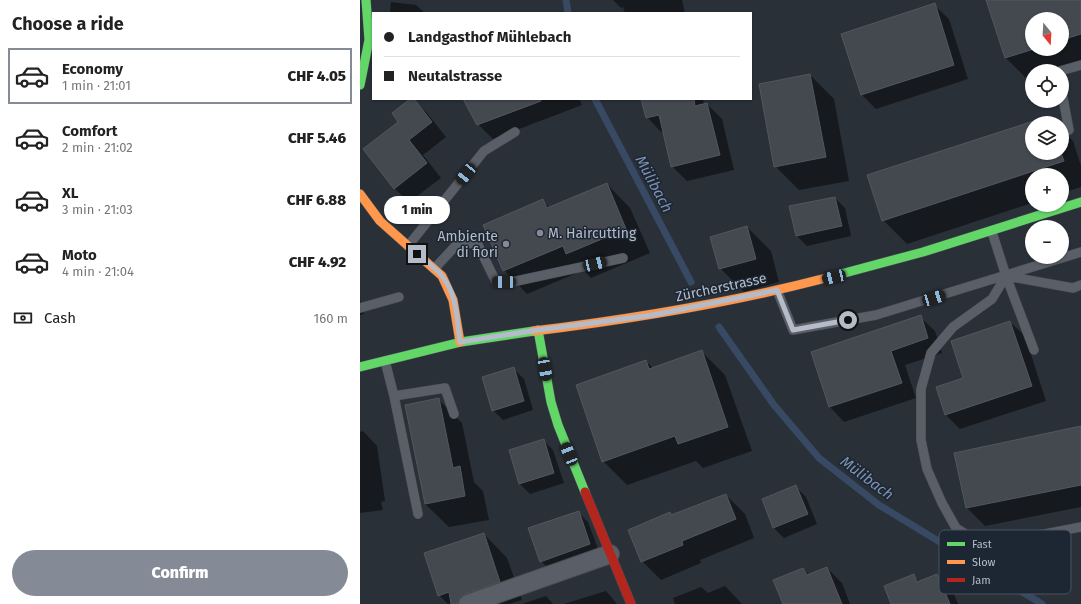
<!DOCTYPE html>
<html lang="en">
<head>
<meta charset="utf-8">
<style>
  body { margin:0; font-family:"Fira Sans",sans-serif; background:#f2f2f2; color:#222; height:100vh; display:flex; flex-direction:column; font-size:15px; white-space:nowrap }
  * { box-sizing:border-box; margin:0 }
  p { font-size:13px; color:#767676 }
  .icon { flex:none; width:22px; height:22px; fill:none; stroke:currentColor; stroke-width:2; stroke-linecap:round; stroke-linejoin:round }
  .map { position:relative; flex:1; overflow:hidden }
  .sheet { display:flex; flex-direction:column; background:#fff; width:360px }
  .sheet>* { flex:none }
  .hud { position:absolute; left:12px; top:12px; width:380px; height:88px; border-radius:0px; box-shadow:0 1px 3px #0004; display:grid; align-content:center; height:88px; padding:0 12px; background:#fff }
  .needle { width:26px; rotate:162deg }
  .buttons { position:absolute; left:665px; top:12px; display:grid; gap:8px }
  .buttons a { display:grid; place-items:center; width:44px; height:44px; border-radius:50%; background:#fff; box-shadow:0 1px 3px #0004; font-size:20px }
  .end { position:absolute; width:18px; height:18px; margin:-9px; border:5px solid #b4bcc9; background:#111; box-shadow:0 0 0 2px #111 }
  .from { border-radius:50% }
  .bubble { position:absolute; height:28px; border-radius:14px; background:#fff; box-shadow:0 1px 3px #0004; font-size:13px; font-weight:800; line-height:28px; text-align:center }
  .car { position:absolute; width:12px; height:24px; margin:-12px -6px; border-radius:5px; box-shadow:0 0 3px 1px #0007; background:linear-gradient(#222 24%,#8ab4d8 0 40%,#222 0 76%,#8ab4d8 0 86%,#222 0) }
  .hud b { display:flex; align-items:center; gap:14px; height:38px; font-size:15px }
  .hud b+b { border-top:1px solid #e0e0e0 }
  .hud i { width:10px; height:10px; background:#222 }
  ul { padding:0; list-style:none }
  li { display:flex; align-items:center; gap:12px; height:56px; margin:0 8px 6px; padding:0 4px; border:2px solid transparent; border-radius:0px }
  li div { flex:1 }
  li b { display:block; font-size:15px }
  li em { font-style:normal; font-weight:800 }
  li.on { border-color:#848b96 }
  li>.icon { width:36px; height:36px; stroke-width:1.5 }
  h2 { padding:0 12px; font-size:18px; line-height:48px }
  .pay { display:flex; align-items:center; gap:10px; height:44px; padding:0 12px; font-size:15px }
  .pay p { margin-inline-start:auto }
  .action { display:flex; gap:8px; margin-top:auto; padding:8px 12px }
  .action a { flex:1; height:46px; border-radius:24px; background:#848b96; color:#fff; font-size:16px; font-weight:800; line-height:46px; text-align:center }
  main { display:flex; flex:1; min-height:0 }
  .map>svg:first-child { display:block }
</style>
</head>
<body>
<main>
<section class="sheet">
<h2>Choose a ride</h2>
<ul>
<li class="on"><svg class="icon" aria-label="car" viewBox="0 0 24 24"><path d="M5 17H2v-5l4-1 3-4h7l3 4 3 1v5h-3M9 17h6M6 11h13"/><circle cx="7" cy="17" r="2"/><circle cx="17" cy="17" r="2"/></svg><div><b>Economy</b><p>1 min · 21:01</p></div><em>CHF 4.05</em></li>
<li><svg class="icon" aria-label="car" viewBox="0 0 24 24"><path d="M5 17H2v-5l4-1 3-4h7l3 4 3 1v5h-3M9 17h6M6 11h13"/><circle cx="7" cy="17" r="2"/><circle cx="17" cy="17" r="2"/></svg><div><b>Comfort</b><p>2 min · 21:02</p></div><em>CHF 5.46</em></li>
<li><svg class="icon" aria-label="car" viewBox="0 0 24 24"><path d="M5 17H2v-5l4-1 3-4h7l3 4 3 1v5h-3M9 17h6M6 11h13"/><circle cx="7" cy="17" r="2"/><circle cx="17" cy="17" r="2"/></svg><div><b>XL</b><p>3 min · 21:03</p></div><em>CHF 6.88</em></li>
<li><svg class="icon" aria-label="car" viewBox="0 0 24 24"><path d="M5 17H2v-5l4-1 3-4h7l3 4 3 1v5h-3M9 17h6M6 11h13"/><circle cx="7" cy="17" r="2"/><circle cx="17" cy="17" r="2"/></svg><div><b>Moto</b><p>4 min · 21:04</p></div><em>CHF 4.92</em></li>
</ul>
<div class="pay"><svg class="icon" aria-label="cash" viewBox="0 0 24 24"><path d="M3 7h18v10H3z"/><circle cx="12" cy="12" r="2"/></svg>Cash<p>160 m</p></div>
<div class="action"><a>Confirm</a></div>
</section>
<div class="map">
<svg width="721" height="604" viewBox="0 0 721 604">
  <rect width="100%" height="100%" fill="#2a3038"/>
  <path fill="#0007" fill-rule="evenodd" d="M253 0H322L325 13H265L263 7 261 8Z
    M627 0H721V65L702 71H672V81L670 82 646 58ZM672 19H702V49H672Z
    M31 2 56 5 65 13H30Z
    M574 5 589 19 608 79 516 109 501 94Z
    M450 75 474 99 489 181 439 190 415 166Z
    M51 99 67 113 86 137 63 155 81 178 49 202 34 188 40 122Z
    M104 99H219L222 105 133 139 118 124Z
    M282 99H343L344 105 347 104 362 119 374 170 327 181 312 166 304 131 301 132 287 117Z
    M689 117 695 123H672V153H702V130L713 141 721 166V187L702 193V175H672V203L547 244 523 220 508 176Z
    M247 184 270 208 290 253 231 278 224 270 167 294 144 270 183 201 190 208Z
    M475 198 485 208 491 236 447 246 437 236Z
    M387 227 411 251 419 282 384 292 360 268Z
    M0 299 4 314 0 315Z
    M560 317 575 331 582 353 545 365 556 398 484 422 470 407 452 353Z
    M650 322 665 336 686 401 600 429 585 414 604 379Z
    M341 351 365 375 392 451 343 468 336 461 267 485 243 461 286 361 293 368Z
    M154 369 164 379 173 410 143 420 133 410Z
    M78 399 102 423 114 482 123 491 129 520 89 527 65 504Z
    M721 427V507L625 526 607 508 595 454Z
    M3 431 17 446 25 501 21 502 23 510 0 513V432Z
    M183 440 193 450 204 483 170 494 160 484 150 450Z
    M436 487 446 497 457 524 424 538 414 528 403 500Z
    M366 495 385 514 394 538 340 560 341 563 301 580 282 561 310 513 312 516Z
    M218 512 228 522 240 554 191 571 181 561Z
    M124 534 147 558 162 600 149 604H88L79 595Z
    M467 568 482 583 490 604H424L443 569 450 575Z
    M577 575 592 589 598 604H532L553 576 560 582Z
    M365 586 382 604H315L313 598 341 587 348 593Z
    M246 591 257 604H204Z
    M186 596 193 604H162Z"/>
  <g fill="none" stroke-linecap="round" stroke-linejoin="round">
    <path stroke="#384963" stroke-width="7" d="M206 0 208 13
      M235 99 331 282
      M359 327 414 405 459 458 519 505 682 604"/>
  </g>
  <path fill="#444950" stroke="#52575f" d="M626 0H721V34L702 40V19H672V49H674L645 58Z
    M575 3 594 65 501 95 481 34Z
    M450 74 466 157 414 167 399 84Z
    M50 99H54L72 122 49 140 67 163 34 189 3 149 38 122 32 113Z
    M103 99H180L181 101 117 125Z
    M281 99H334L335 106 347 103 360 155 311 167 299 115 286 118Z
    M689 116 692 123H672V153H701L704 161 522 221 507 175Z
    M247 183 266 229 206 254 203 246 143 271 123 225 183 199 187 208Z
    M475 197 482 226 436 236 429 206Z
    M387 226 396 259 359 269 350 237Z
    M561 315 568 338 531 351 542 383 469 407 451 352Z
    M650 321 672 386 585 415 576 387 603 378 591 341Z
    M342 350 368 427 318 444 315 436 242 462 216 385 286 360 289 369Z
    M154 367 164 401 132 411 122 377Z
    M79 398 93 468 100 466 105 496 65 504 45 405Z
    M721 426V485L606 508 594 453Z
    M184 439 194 473 159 484 149 450Z
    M436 485 448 514 413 528 402 499Z
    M366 494 376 519 322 541 323 545 281 562 268 530 310 512 311 515Z
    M219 511 230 544 180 562 168 528Z
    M124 533 140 582 105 594 100 597 98 604H91L89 592 78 596 64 553Z
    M467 567 482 604H423L413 580 443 568 447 575Z
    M554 574 557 582 577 574 590 604H531L524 586Z"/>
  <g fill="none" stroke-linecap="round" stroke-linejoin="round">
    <defs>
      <path id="lane" d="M700 71 721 65
        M702 93 709 130
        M632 232 646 276 713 288 721 285
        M48 246 124 151 155 132
        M74 269 100 241 118 245 136 282H152L263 258
        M646 276 632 299 593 327 571 353 561 389V440L567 469 582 503 596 528 617 541 644 542 721 527
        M646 276 674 350
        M417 290 433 330 516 315 721 252
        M0 308 39 297
        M25 361 34 396 85 388 94 414
        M34 396 58 514"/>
      <path id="street" d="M108 604 250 554"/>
      <path id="fast" d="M0 85 9 40 6 0
        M466 278 563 252 721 202
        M178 330 191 402 198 425 225 492
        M0 367 101 342 174 331"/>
      <path id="slow" d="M0 194 20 221 82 276 93 300 100 342
        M174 331C272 319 370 303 466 278"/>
      <path id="jam" d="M225 492 271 604"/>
    </defs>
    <use href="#lane" stroke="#484c53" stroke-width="10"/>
    <use href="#street" stroke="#484c53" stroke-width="20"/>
    <use href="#fast" stroke="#484c53" stroke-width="10"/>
    <use href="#slow" stroke="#484c53" stroke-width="10"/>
    <use href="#jam" stroke="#484c53" stroke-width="10"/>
    <use href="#lane" stroke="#5a5e66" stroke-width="9"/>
    <use href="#street" stroke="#5a5e66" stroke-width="18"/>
    <use href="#fast" stroke="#63d668" stroke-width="9"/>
    <use href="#slow" stroke="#ff974d" stroke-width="9"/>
    <use href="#jam" stroke="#b3261e" stroke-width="9"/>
  </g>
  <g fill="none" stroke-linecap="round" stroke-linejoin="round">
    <path stroke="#b4bcc9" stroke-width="5" d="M57 254C65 261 76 268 82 276 97 294 97 321 100 342L178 330 293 315 417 290 433 330 488 320"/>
  </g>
  <g fill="#848b96" stroke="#1d2633" stroke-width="1.5">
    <circle cx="180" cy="233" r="4"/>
    <circle cx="146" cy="244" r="4"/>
  </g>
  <g text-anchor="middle" stroke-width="3" stroke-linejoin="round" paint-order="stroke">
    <g font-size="14" fill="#b4bcc9" stroke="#1d2633" text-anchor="start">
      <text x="188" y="238">M. Haircutting</text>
      <text x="138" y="241" text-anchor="end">Ambiente<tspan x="138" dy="16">di fiori</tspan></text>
    </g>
    <g font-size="14" fill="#b4bcc9" stroke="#1d2633">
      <text transform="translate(361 287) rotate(-12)" y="5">Zürcherstrasse</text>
    </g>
    <g font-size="15" font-style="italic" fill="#7c92b1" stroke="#1d2633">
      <text transform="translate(294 184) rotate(62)" y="5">Mülibach</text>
      <text transform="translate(507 478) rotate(37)" y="5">Mülibach</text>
    </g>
  </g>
  <rect x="579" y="530" width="132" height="64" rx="6" fill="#1d2633" stroke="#4a5360" stroke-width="1"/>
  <rect x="587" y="542" width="18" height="4" fill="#63d668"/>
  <rect x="587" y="560" width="18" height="4" fill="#ff974d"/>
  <rect x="587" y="578" width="18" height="4" fill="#b3261e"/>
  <g font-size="11" fill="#b4bcc9">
    <text x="612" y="548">Fast</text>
    <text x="612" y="566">Slow</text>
    <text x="612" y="584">Jam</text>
  </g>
</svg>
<div class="buttons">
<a><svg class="needle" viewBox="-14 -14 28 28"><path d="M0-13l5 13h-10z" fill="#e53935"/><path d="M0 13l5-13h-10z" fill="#767676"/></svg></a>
<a><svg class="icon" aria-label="locate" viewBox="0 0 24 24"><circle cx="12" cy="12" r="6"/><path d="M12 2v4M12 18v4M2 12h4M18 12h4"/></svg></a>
<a><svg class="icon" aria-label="layers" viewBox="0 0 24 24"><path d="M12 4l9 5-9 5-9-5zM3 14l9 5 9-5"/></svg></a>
<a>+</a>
<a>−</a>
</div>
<i class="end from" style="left:488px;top:320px"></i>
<i class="end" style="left:57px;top:254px"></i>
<div class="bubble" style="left:24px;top:196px;width:66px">1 min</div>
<i class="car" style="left:106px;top:174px;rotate:219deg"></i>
<i class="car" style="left:235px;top:264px;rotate:77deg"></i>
<i class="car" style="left:474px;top:277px;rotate:257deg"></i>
<i class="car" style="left:144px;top:282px;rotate:271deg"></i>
<i class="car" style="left:574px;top:298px;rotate:73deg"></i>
<i class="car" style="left:185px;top:369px;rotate:170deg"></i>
<i class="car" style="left:209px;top:454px;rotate:338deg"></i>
<div class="hud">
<b><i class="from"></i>Landgasthof Mühlebach</b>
<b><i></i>Neutalstrasse</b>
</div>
</div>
</main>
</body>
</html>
